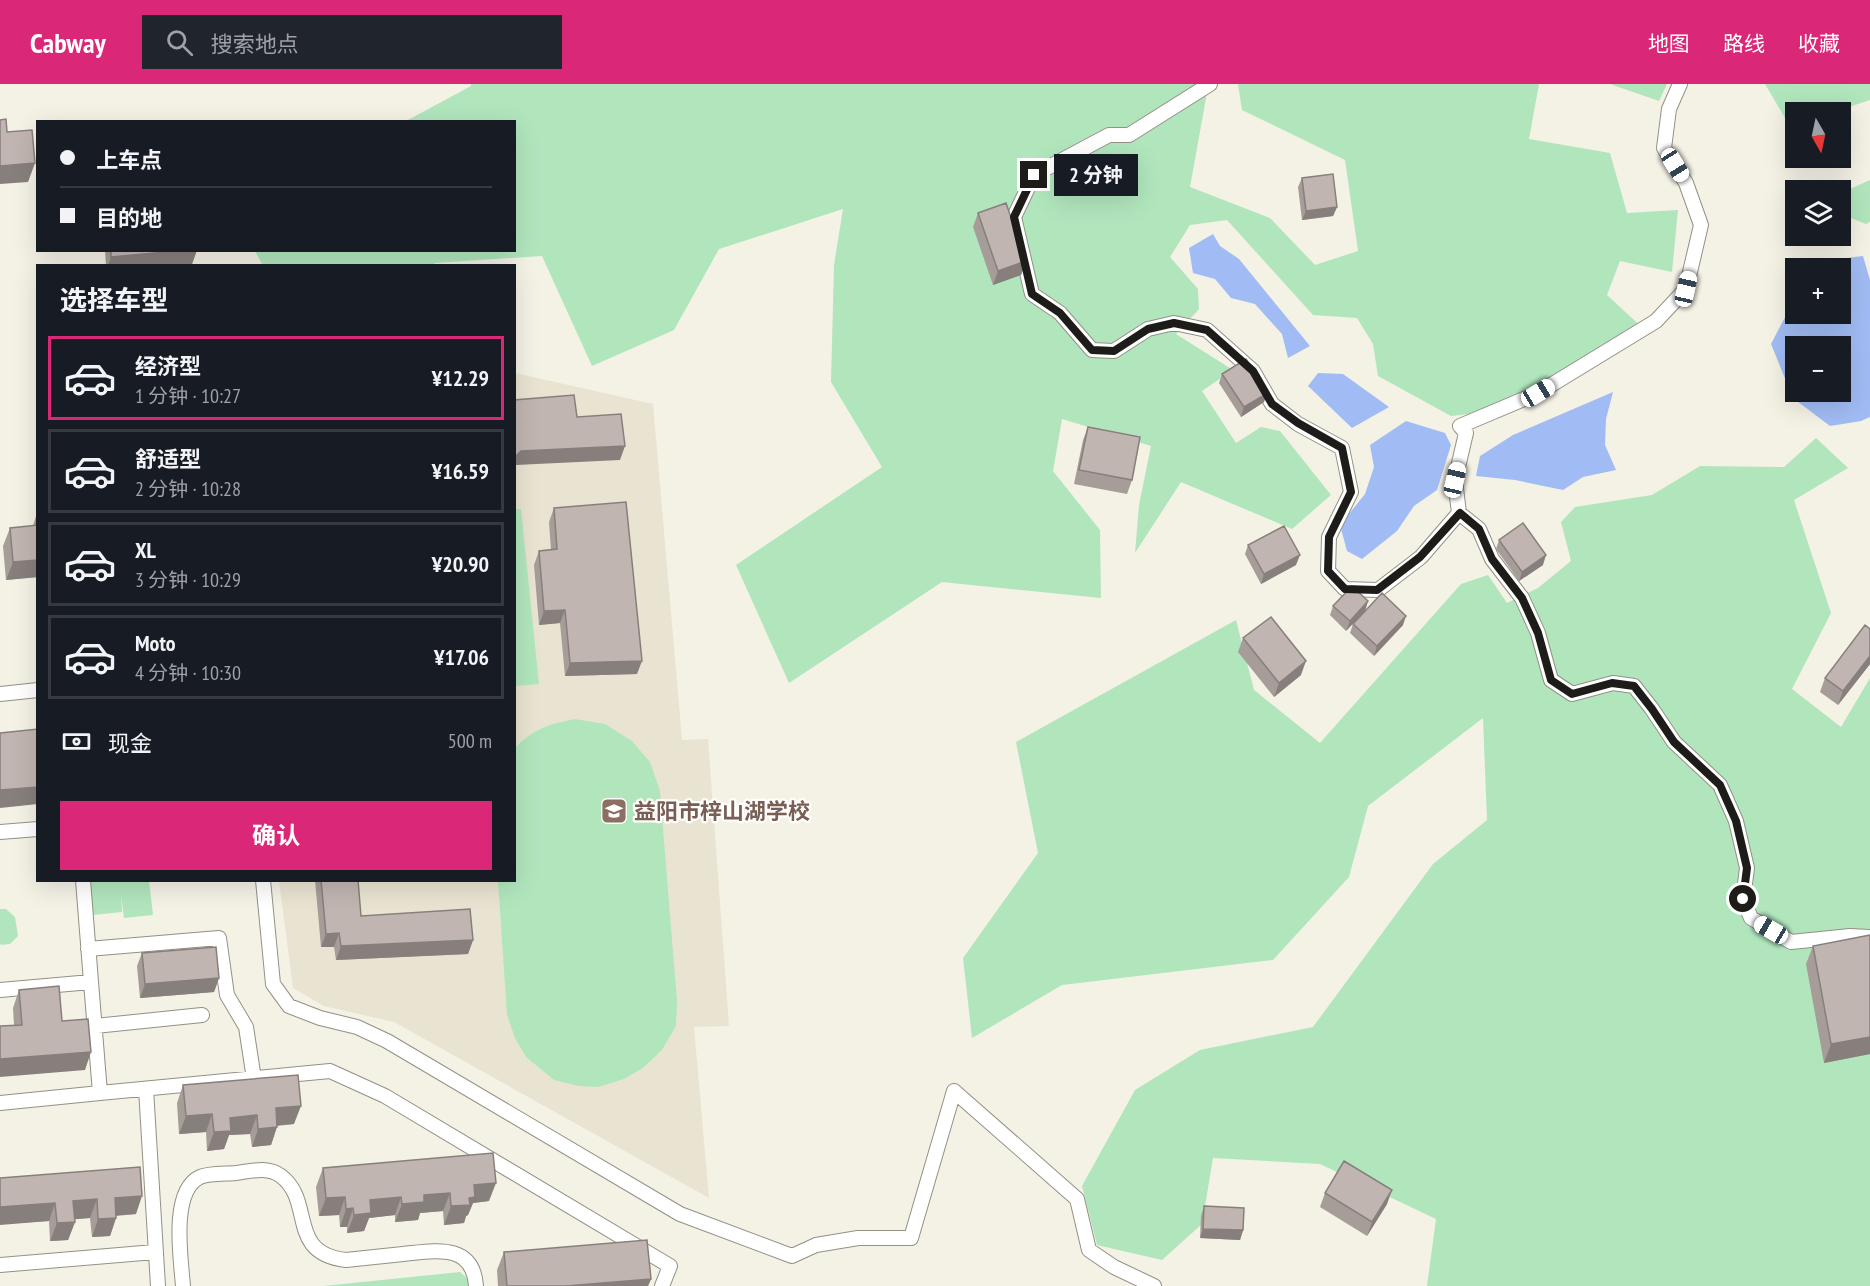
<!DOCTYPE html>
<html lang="zh">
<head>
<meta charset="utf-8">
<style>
  body { margin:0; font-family:"PT Sans Narrow","Noto Sans SC",sans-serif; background:#20242c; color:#f1f3f6; height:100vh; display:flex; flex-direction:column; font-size:22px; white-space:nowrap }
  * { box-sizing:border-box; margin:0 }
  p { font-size:20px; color:#9ea1a6 }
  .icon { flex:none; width:33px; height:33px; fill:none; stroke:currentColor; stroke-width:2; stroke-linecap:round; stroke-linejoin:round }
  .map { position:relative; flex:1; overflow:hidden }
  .side { position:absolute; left:36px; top:180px; width:480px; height:618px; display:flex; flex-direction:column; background:#171b24; border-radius:0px; box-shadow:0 6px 24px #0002 }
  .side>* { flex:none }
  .banner { position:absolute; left:36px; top:36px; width:480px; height:132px; border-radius:0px; box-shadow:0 6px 24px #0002; display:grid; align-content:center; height:132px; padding:0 24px; background:#171b24 }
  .needle { width:39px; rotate:171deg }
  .buttons { position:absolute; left:1785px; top:18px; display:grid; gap:12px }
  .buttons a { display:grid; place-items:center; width:66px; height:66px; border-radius:0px; background:#171b24; box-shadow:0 6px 24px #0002; font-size:30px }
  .end { position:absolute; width:27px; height:27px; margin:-14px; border:8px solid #1d1c18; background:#fff; box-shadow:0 0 0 3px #fff }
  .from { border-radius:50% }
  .bubble { position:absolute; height:42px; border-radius:0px; background:#171b24; box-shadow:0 6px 24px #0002; font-size:20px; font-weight:700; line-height:42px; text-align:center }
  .car { position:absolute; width:18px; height:36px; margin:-18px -9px; border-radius:8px; box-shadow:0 0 4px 2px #0007; background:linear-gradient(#fff 24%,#345 0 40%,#fff 0 76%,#345 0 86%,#fff 0) }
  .banner b { display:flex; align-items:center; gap:21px; height:57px; font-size:22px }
  .banner b+b { border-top:2px solid #363941 }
  .banner i { width:15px; height:15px; background:#f1f3f6 }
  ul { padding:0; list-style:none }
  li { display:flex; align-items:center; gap:18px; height:84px; margin:0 12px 9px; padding:0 12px; border:3px solid #363941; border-radius:0px }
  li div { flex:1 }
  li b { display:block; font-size:22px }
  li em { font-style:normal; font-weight:700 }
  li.selected { border-color:#db2777 }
  li>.icon { width:54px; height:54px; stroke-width:1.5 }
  h2 { padding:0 24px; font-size:27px; line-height:72px }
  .pay { display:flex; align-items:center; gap:15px; height:66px; padding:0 24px; font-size:22px }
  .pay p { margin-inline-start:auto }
  .cta { display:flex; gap:12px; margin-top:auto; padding:12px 24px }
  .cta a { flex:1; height:69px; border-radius:0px; background:#db2777; color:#fff; font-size:24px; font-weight:700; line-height:69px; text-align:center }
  header { display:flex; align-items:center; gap:36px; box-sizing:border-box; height:84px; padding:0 30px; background:#db2777; color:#fff }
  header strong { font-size:28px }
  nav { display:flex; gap:33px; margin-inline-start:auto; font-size:21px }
  .search { width:420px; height:54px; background:#20242c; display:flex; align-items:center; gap:15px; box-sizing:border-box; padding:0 21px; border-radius:0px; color:#9ea1a6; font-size:22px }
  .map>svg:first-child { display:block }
</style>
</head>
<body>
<header>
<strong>Cabway</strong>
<div class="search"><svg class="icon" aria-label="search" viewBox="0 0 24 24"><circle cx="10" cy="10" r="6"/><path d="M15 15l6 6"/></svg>搜索地点</div>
<nav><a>地图</a><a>路线</a><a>收藏</a></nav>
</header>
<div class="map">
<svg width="1870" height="1202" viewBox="0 0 1870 1202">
  <rect width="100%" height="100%" fill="#f4f1e5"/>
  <path fill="#e9e4d1" d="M515 289 653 320 682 656 708 655 729 942 694 943 709 1114 394 938 324 922 293 904 279 797 514 796Z"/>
  <path fill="#b1e6bd" d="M471 0H1205L1208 3 1190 103 1270 134 1315 181 1358 167 1345 76 1242 26 1238 0H1539L1529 55 1610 69 1627 129 1678 126 1672 188 1620 177 1607 211 1647 248 1515 325 1451 332 1378 292 1373 260 1357 234 1313 231 1227 136 1190 141 1170 173 1198 205 1199 225 1176 250 1233 286 1202 307 1236 359 1261 343 1280 347 1331 411 1292 445 1181 398 1135 469 1139 421 1151 362 1062 335 1053 387 1100 446 1101 514 942 498 789 599 736 481 882 383 831 298 834 181 843 125 719 165 674 246 592 282 542 172 435 179 434 182H263L255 167 514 166V38L406 37 471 2Z
    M1610 0H1667L1659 17Z
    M1765 0H1870V16L1849 23 1841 31 1840 28H1796L1795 51Z
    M1870 96V138L1866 140 1841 130 1840 106H1804L1803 102 1850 105Z
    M1816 354 1848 384 1794 416 1831 529 1792 605 1841 643 1870 594V1202H1427L1436 1135 1320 1080 1213 1074 1202 1140 1162 1176 1097 1161 1082 1102 1135 1006 1200 966 1313 943 1433 780 1487 736 1483 634 1368 722 1349 793 1273 876 1062 901 972 954 963 874 1038 769 1016 658 1236 536 1254 606 1320 659 1461 500 1488 491 1507 519 1538 504 1571 477 1561 438 1575 423 1652 411 1700 382 1784 383Z
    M515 425H521L539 600 515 602Z
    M575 635 605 640 632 657 650 678 660 707 677 917 676 942 662 966 643 984 624 995 598 1003 578 1002 554 996 526 973 515 954 507 931 498 797 514 796 515 664C533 645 549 640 575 635Z
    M89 797H149L153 831 124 834 121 811 122 828 93 831Z
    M0 825H6L15 833 18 852 10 860 1 861 0 859Z
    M460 1188 469 1196 470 1202H323Z"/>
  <path fill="#a1bcf4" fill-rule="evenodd" d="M1213 150 1220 162 1239 175 1310 262 1288 274 1282 250 1255 220 1231 214 1215 195 1193 189 1189 164Z
    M1863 172 1870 196V333L1861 337 1830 342 1793 314 1771 260 1795 214 1796 230H1840V184H1811L1814 178ZM1796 262H1840V308H1796Z
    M1318 289 1343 290 1389 323 1352 344 1308 302Z
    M1613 308 1606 335 1605 361 1616 386 1583 393 1563 406 1515 396 1476 392 1480 372 1513 351Z
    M1406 337 1445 349 1451 361 1437 406 1414 422 1397 447 1362 475 1347 467 1340 441 1365 410 1374 383 1370 361Z"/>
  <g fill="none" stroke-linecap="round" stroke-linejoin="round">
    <defs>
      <path id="minor" d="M1210 0 1129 51H1109L1034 91 1014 133 1032 210 1060 229 1092 266 1114 267 1148 245 1174 239 1207 246 1253 287 1272 320 1298 340 1342 364 1351 408 1329 453 1328 487 1345 505 1378 506 1421 473 1459 429
        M1680 0 1669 25 1664 64 1686 99 1701 141 1686 205 1656 237 1538 309 1460 342 1466 349 1455 396 1459 429 1479 445 1492 475 1522 514 1538 549 1551 596 1572 610 1613 599 1634 602 1652 625 1674 658 1720 701 1736 737 1747 784 1743 815 1751 834 1791 858 1850 852 1870 853
        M0 610 38 606
        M0 748 38 745
        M83 796 91 898
        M263 796 273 900 289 922 320 934 357 943 387 957 680 1130 792 1172 816 1161 858 1154H911L954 1007 1077 1115 1089 1166 1114 1183 1154 1202
        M88 865 219 854 227 911 246 943 254 995
        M0 906 91 898 100 1009 0 1019
        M95 942 202 931
        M146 1005 158 1202
        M100 1009 330 987 385 1012 670 1182 662 1202
        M0 1181 155 1168
        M183 1202C181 1175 170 1107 200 1093 209 1089 226 1090 236 1089 251 1087 268 1082 281 1092 315 1118 286 1169 346 1176 365 1174 384 1172 403 1170 434 1167 473 1158 476 1202"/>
    </defs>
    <use href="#minor" stroke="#939086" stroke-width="16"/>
    <use href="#minor" stroke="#fff" stroke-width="14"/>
  </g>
  <path fill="#a69c98" d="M1302 94 1337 123 1333 132 1302 136 1298 103Z
    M978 129 1026 177 1021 191 993 201 973 143Z
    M105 166H197L192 180 168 182H106Z
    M1222 290 1264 318 1241 333 1219 299Z
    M1088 343 1132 396 1127 410 1074 400 1083 356Z
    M554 424 637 590 565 592 560 539 539 541 534 481 539 467 551 466 549 438Z
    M37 429 38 493 6 496 3 462 10 444 33 442Z
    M1499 456 1543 481 1519 497 1496 465Z
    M1248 461 1296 481 1261 500 1245 470Z
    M1368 517 1365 527 1346 547 1330 531 1333 522Z
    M1353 540 1403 541 1374 572 1350 549Z
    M1870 545V580L1838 621 1820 608 1825 594Z
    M1243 554 1301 591 1274 613 1238 568Z
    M315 796H358L361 832 473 856 468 870 336 876 334 863H321Z
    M1870 851V970L1824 979 1806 880 1813 862Z
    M142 869 219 894 214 908 140 914 137 882Z
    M19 906 62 937 85 986 14 941 13 924Z
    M183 1001 294 1040 277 1042 271 1061 252 1063 250 1050 229 1051 224 1065 207 1067 206 1048 179 1050 177 1019Z
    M140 1083 136 1130 116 1132V1134L110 1152 92 1153 90 1134 74 1135 75 1138 68 1156 50 1157 49 1137 1 1140 0 1094Z
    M323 1084 489 1117 473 1119 468 1131 466 1132 464 1139 444 1141 443 1127 420 1129 418 1136 395 1138V1131L369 1134 364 1147 347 1149V1143H340L339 1131 319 1132 316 1103Z
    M1325 1109 1387 1120 1367 1152 1320 1123Z
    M1204 1122 1243 1146 1240 1156 1200 1154 1201 1132Z
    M504 1168 651 1195 648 1202H498L497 1186Z"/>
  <path fill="#877f7c" d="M35 79 28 98 0 100V82Z
    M1337 123 1333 132 1302 136 1306 127Z
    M188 166H197L192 180 168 182H108L111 173Z
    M1026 177 1021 191 993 201 998 187Z
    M1268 309 1264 318 1241 333 1244 323Z
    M625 362 620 376 516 381 514 383V374L521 367Z
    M1300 471 1296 481 1261 500 1264 490Z
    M1546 471 1543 481 1519 497 1522 488Z
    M38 476V493L6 496 13 478Z
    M1368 517 1365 527 1346 547 1350 537Z
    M565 526 560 539 539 541 544 527Z
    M1406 532 1403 541 1374 572 1377 562Z
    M1870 572V580L1838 621 1843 607Z
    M642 577 637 590 565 592 570 579Z
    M1306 577 1301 591 1274 613 1279 599Z
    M38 703V720L0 724V706Z
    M339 849 334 863H321L326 850Z
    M473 856 468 870 336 876 341 862Z
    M219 894 214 908 140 914 145 900Z
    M1870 953V970L1824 979 1831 960Z
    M91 968 85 986 0 993V975Z
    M301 1022 294 1040 269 1042 276 1024Z
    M212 1030 206 1048 179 1050 186 1032Z
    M257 1031 250 1050 229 1051 224 1065 207 1067 214 1048 230 1034Z
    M277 1043 271 1061 252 1063 258 1045Z
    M496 1099 489 1117 473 1119 468 1131 466 1132 464 1139 444 1141 451 1122 474 1101Z
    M1392 1106 1387 1120 1367 1152 1372 1138Z
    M450 1109 443 1127 420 1129 418 1136 395 1138 402 1120 424 1111Z
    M142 1112 136 1130 108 1132 115 1114Z
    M345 1113 339 1131 319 1132 326 1114Z
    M401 1113 395 1131 369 1134 364 1147 347 1149 354 1131 370 1116Z
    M97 1115 90 1134 66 1136 73 1117Z
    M55 1119 49 1137 0 1141V1123Z
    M353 1124 347 1143H340L346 1125Z
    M116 1134 110 1152 92 1153 98 1135Z
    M75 1138 68 1156 50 1157 57 1139Z
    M1203 1145 1243 1146 1240 1156 1200 1154Z
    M651 1195 648 1202H566Z"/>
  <path fill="#c1b5b1" stroke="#877f7c" stroke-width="1.5" d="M6 35 7 48 32 46 35 79 0 82V36Z
    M1333 90 1337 123 1306 127 1302 94Z
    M1006 119 1026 177 998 187 978 129Z
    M111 166H188L111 173Z
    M1246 275 1268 309 1244 323 1222 290Z
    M574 311 577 333 621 330 625 362 521 367 514 374V316Z
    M1088 343 1140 353 1132 396 1079 386Z
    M626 418 642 577 570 579 565 526 544 527 539 467 557 465 554 424Z
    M1523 439 1546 471 1522 488 1499 456Z
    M38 441V476L13 478 10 444Z
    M1284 442 1300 471 1264 490 1248 461Z
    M1352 502 1368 517 1350 537 1333 522Z
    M1382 509 1406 532 1377 562 1353 540Z
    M1271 533 1306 577 1279 599 1243 554Z
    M1865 541 1870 545V572L1843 607 1825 594Z
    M38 645V703L0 706V649Z
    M321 796H358L361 832 470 825 473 856 341 862 339 849 326 850Z
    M1870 851V953L1831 960 1813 862Z
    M216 863 219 894 145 900 142 869Z
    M59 902 62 937 88 935 91 968 0 975V942L22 941 19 906Z
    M298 991 301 1022 276 1024 277 1043 258 1045 257 1031 230 1034 231 1047 214 1048 212 1030 186 1032 183 1001Z
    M493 1069 496 1099 474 1101 475 1113 469 1114 470 1121 451 1122 450 1109 424 1111V1118L402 1120 401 1113 370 1116 371 1129 354 1131 353 1124 346 1125 345 1113 326 1114 323 1084Z
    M1344 1077 1392 1106 1372 1138 1325 1109Z
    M140 1083 142 1112 115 1114 116 1134 98 1135 97 1115 73 1117 75 1138 57 1139 55 1119 0 1123V1094Z
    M1204 1122 1244 1124 1243 1146 1203 1145Z
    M647 1156 651 1195 566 1202H507L504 1168Z"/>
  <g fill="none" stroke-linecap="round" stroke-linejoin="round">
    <path stroke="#1d1c18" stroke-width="8" d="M1034 91 1014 133 1032 210 1060 229 1092 266 1114 267 1148 245 1174 239 1207 246 1253 287 1272 320 1298 339 1342 364 1351 408 1329 453 1328 487 1345 505 1377 506 1420 473 1460 429 1479 445 1492 475 1522 514 1538 549 1551 596 1572 610 1612 599 1634 602 1652 625 1674 658 1720 701 1736 737 1747 784 1743 815"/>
  </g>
  <defs>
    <symbol id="school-square" viewBox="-11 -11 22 22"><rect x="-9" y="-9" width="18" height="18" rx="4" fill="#8d6e63" stroke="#fffefc"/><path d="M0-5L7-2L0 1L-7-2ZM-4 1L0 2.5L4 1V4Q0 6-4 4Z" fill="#fff"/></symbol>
  </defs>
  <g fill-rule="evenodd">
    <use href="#school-square" x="599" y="712" width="30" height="30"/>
  </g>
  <g text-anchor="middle" stroke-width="4.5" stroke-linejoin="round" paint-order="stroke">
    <g font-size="22" font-weight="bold" fill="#785e54" stroke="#fffefc" text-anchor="start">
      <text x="634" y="735">益阳市梓山湖学校</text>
    </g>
  </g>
</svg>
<div class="buttons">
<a><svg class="needle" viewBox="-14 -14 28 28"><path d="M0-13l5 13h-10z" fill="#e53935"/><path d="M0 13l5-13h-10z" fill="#9ea1a6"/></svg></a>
<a><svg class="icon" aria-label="layers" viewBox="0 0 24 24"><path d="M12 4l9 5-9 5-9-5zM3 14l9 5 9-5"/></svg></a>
<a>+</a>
<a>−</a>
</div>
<i class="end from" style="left:1743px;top:815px"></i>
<i class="end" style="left:1034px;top:91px"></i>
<div class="bubble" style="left:1054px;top:70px;width:84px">2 分钟</div>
<i class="car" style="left:1675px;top:81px;rotate:148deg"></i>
<i class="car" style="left:1686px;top:205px;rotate:13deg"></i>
<i class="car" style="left:1538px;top:309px;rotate:59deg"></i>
<i class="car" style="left:1455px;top:396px;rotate:13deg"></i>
<i class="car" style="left:1771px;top:846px;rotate:300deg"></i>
<div class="banner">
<b><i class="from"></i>上车点</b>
<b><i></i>目的地</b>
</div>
<section class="side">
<h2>选择车型</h2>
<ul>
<li class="selected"><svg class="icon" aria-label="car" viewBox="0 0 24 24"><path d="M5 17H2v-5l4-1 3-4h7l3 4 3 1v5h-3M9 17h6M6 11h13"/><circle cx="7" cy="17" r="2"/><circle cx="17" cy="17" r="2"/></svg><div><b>经济型</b><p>1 分钟 · 10:27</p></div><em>¥12.29</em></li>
<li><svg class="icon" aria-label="car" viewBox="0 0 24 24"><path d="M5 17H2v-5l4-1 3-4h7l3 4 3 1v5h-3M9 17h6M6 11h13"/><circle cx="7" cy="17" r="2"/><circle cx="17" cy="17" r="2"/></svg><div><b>舒适型</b><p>2 分钟 · 10:28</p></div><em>¥16.59</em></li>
<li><svg class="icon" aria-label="car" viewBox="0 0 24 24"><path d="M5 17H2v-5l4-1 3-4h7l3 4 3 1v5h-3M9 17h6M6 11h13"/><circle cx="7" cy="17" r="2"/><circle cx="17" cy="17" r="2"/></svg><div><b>XL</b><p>3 分钟 · 10:29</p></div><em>¥20.90</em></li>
<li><svg class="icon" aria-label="car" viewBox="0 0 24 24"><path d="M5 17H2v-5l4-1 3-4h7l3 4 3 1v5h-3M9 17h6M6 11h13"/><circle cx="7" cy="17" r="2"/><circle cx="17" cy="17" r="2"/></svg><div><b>Moto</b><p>4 分钟 · 10:30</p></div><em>¥17.06</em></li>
</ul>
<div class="pay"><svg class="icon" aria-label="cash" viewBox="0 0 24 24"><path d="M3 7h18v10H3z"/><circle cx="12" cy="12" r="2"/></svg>现金<p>500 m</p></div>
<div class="cta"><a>确认</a></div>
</section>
</div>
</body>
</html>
